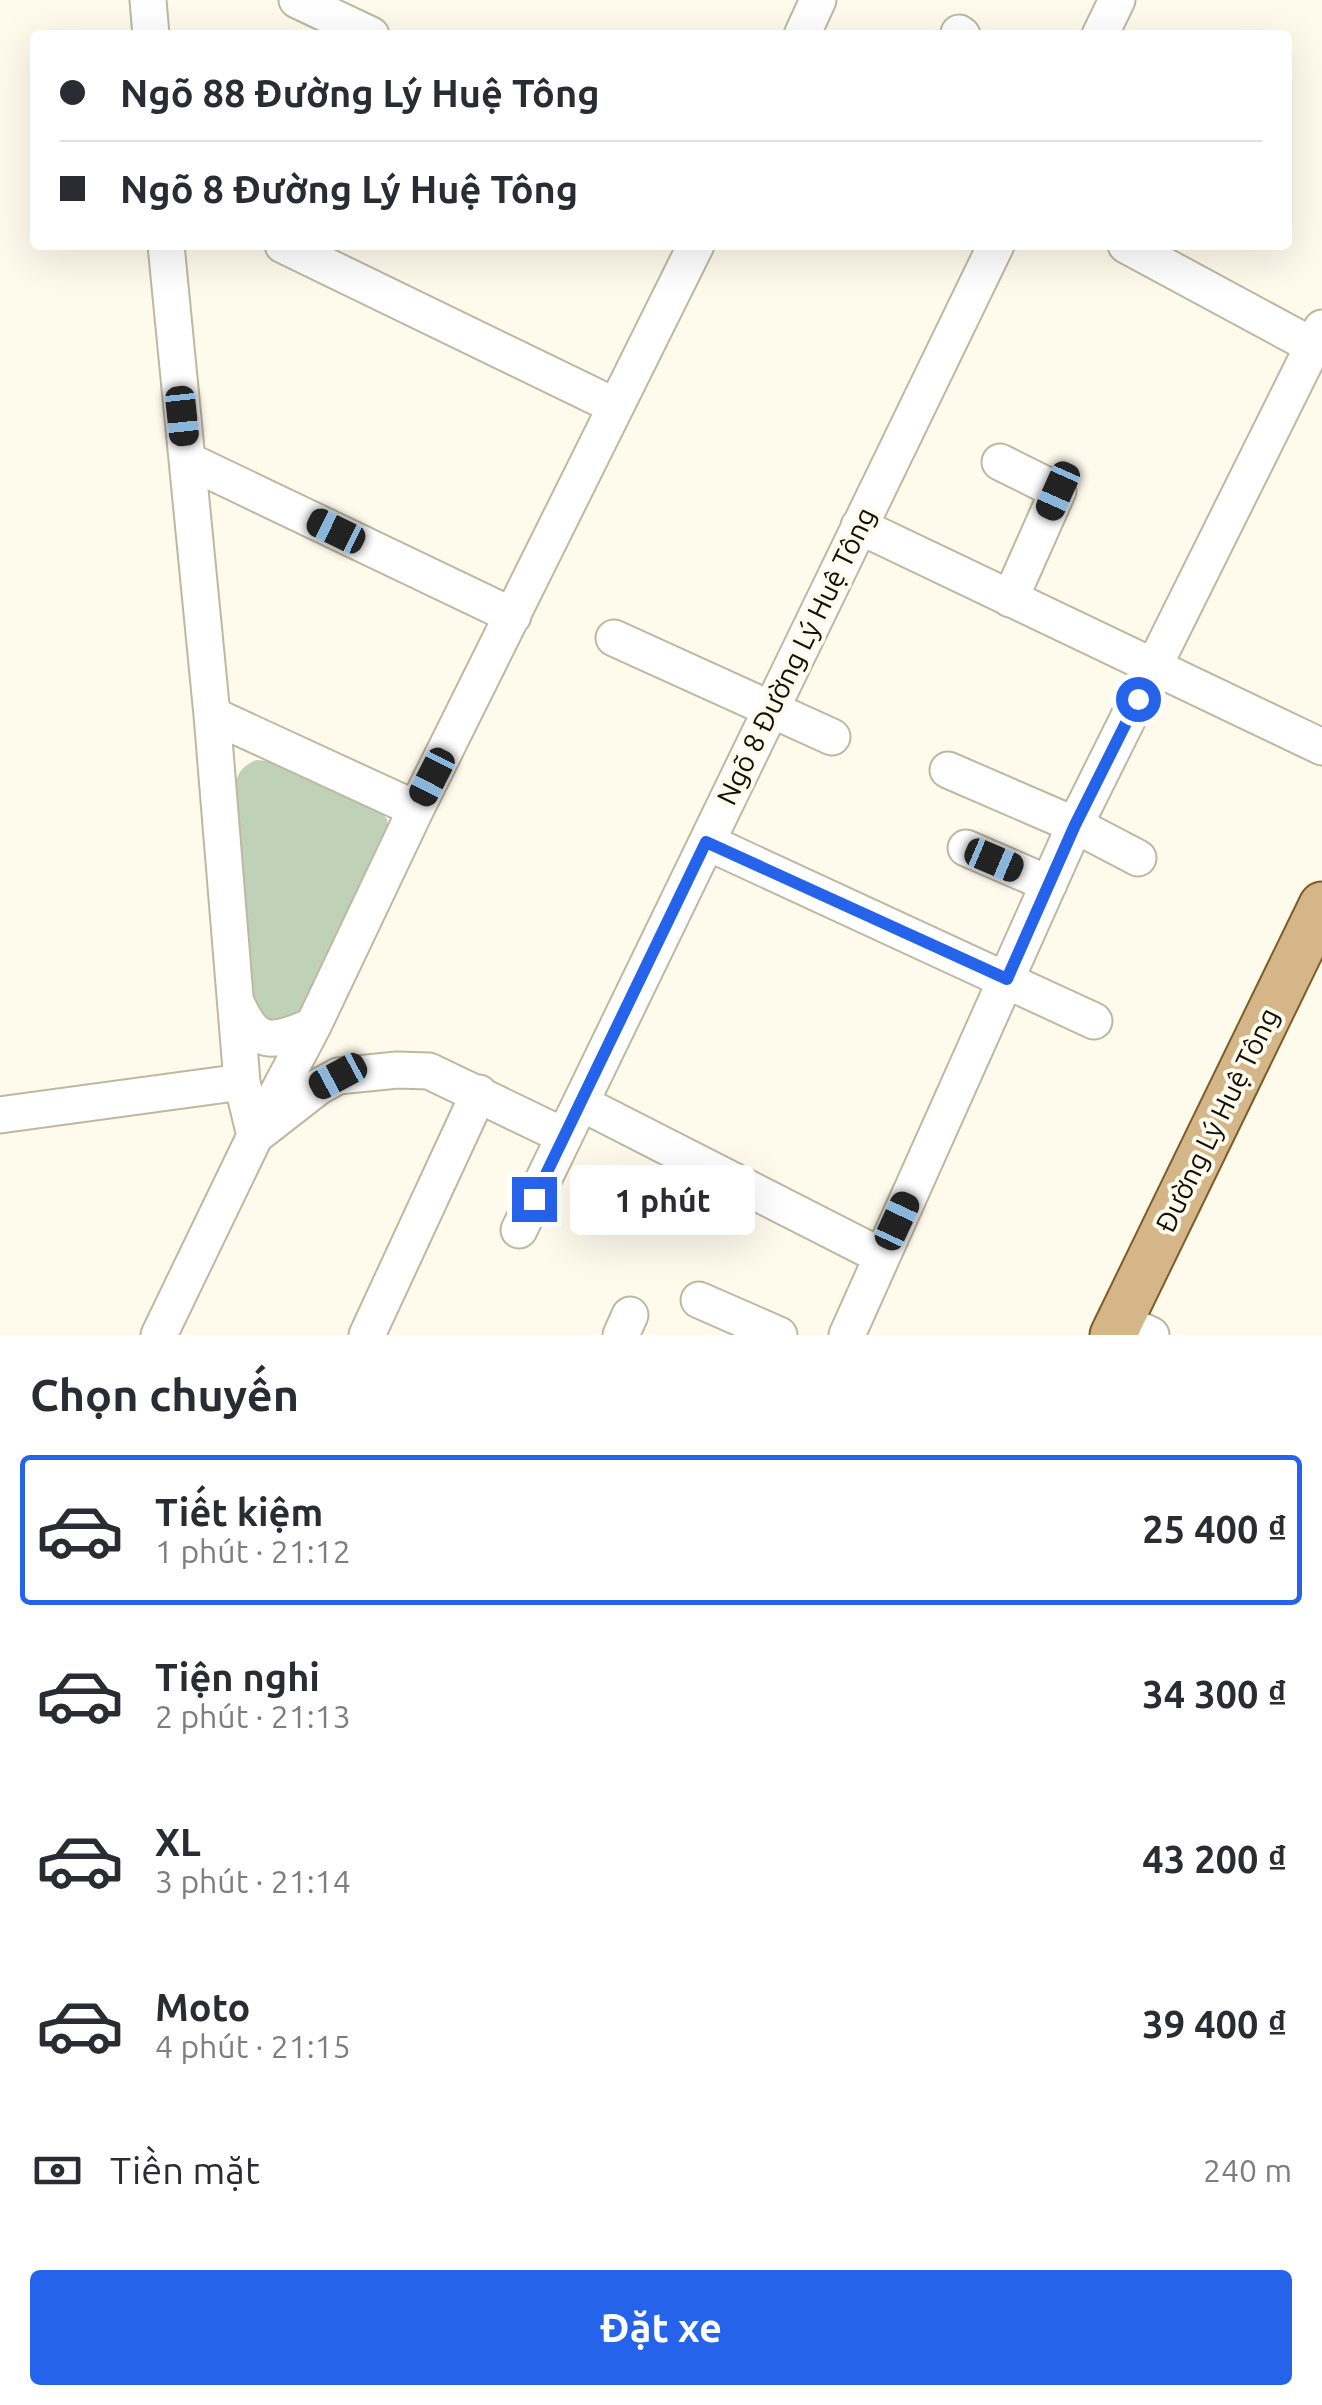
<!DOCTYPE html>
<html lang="vi">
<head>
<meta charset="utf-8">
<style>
  body { margin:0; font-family:Ubuntu,sans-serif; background:#f7f7f7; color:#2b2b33; height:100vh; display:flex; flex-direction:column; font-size:38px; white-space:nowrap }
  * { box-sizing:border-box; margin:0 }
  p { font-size:32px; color:#7c7c81 }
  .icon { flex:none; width:55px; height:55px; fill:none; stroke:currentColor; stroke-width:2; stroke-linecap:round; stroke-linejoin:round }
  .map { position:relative; height:1335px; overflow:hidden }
  .sheet { display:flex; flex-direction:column; background:#fff; flex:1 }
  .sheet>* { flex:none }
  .banner { position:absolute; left:30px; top:30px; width:1262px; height:220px; border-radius:10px; box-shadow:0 10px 40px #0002; display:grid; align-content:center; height:220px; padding:0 30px; background:#fff }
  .end { position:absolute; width:45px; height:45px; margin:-22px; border:12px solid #2563eb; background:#fff; box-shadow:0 0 0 5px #fff }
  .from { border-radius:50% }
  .bubble { position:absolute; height:70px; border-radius:10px; background:#fff; box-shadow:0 10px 40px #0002; font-size:32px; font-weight:600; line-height:70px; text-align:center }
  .car { position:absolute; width:30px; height:60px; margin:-30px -15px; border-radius:12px; box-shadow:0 0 8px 2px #0007; background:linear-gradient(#222 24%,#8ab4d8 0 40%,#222 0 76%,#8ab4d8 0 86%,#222 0) }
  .banner b { display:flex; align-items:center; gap:35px; height:95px; font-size:38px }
  .banner b+b { border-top:2px solid #e1e1e2 }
  .banner i { width:25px; height:25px; background:#2b2b33 }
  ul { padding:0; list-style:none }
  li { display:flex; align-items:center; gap:30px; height:150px; margin:0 20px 15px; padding:0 10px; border:5px solid transparent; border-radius:10px }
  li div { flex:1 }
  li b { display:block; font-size:38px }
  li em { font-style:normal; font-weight:600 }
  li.active { border-color:#2563eb }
  li>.icon { width:90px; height:90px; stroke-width:1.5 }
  h2 { padding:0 30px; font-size:45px; line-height:120px }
  .pay { display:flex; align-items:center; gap:25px; height:110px; padding:0 30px; font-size:38px }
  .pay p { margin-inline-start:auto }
  .button { display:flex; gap:20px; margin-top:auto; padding:20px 30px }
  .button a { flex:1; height:115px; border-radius:10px; background:#2563eb; color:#fff; font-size:40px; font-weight:600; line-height:115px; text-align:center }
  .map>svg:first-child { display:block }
</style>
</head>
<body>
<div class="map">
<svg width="1322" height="1335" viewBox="0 0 1322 1335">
  <rect width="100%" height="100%" fill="#fefbed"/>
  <path fill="#bfd1b6" d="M256 760 281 762 378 809 387 819 389 830 297 1021 278 1031 255 1009 235 790C236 774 241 767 256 760Z"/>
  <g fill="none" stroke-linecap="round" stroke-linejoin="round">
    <defs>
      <path id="minor" d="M148 0 151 35
        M297 0 371 35
        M959 33 962 35
        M802 35 818 0
        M1100 35 1117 0
        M166 245 212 715 242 1082
        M283 245 615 406
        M1126 245 1313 346
        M187 460 513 616
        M1000 462 1058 491 1010 599
        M859 526 1322 747
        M614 638 832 737
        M212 715 416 809
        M948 770 1075 825 1138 858
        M707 842 1094 1021
        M966 848 1049 884
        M236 1002C256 1048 272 1043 313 1026
        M581 1103 881 1256
        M0 1115 242 1082 255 1136 318 1087 338 1076 397 1070 429 1071 564 1136
        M519 1230 996 245
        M699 1300 779 1335
        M1121 1321 1151 1335
        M159 1335 255 1136 313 1026 416 809 696 245
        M367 1335 479 1093
        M621 1335 630 1315
        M847 1335 1075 825 1322 328"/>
      <path id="major" d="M1113 1335 1322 905"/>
    </defs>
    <use href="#minor" stroke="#beb8a2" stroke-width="39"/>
    <use href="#major" stroke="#7e5c28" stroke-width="49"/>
    <use href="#minor" stroke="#fff" stroke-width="35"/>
    <use href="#major" stroke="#d4b689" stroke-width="45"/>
  </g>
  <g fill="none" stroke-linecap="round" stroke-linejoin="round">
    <path stroke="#2563eb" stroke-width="12" d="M534 1199 706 842 1007 979 1075 825 1138 699"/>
  </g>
  <g text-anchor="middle" stroke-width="8" stroke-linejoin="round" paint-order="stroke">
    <g font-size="28" fill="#110f07" stroke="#fefbed">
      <text transform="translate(796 656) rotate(-64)" y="10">Ngõ 8 Đường Lý Huệ Tông</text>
      <text transform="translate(1217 1120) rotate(-64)" y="10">Đường Lý Huệ Tông</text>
    </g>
  </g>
</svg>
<i class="end from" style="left:1138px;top:699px"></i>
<i class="end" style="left:534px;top:1199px"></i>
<div class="bubble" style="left:570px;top:1165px;width:185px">1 phút</div>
<i class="car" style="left:182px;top:416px;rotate:174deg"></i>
<i class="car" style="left:1058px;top:491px;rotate:204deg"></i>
<i class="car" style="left:336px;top:531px;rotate:296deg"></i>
<i class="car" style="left:432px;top:777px;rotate:207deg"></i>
<i class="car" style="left:994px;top:860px;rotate:113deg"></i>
<i class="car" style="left:338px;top:1076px;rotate:242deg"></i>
<i class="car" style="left:897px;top:1221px;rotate:25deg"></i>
<div class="banner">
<b><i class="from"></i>Ngõ 88 Đường Lý Huệ Tông</b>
<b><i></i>Ngõ 8 Đường Lý Huệ Tông</b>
</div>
</div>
<section class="sheet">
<h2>Chọn chuyến</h2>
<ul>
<li class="active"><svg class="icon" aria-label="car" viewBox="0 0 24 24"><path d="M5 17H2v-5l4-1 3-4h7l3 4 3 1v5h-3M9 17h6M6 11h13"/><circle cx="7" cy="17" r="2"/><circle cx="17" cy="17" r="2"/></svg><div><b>Tiết kiệm</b><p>1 phút · 21:12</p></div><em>25 400 ₫</em></li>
<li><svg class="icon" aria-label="car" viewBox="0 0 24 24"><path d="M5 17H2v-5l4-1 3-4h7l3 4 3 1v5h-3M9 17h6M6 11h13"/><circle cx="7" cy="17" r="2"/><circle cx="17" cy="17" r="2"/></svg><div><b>Tiện nghi</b><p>2 phút · 21:13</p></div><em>34 300 ₫</em></li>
<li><svg class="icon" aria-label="car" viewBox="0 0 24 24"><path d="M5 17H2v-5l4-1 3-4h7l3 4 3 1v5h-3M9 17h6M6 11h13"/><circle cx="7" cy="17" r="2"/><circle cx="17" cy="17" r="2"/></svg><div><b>XL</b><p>3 phút · 21:14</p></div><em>43 200 ₫</em></li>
<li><svg class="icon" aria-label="car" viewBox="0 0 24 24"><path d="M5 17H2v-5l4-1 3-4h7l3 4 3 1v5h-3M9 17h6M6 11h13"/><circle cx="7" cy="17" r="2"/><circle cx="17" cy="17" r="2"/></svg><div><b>Moto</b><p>4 phút · 21:15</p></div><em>39 400 ₫</em></li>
</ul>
<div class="pay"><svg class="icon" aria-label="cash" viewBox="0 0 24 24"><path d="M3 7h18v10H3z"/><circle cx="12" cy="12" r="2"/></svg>Tiền mặt<p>240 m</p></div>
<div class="button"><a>Đặt xe</a></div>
</section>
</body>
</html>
